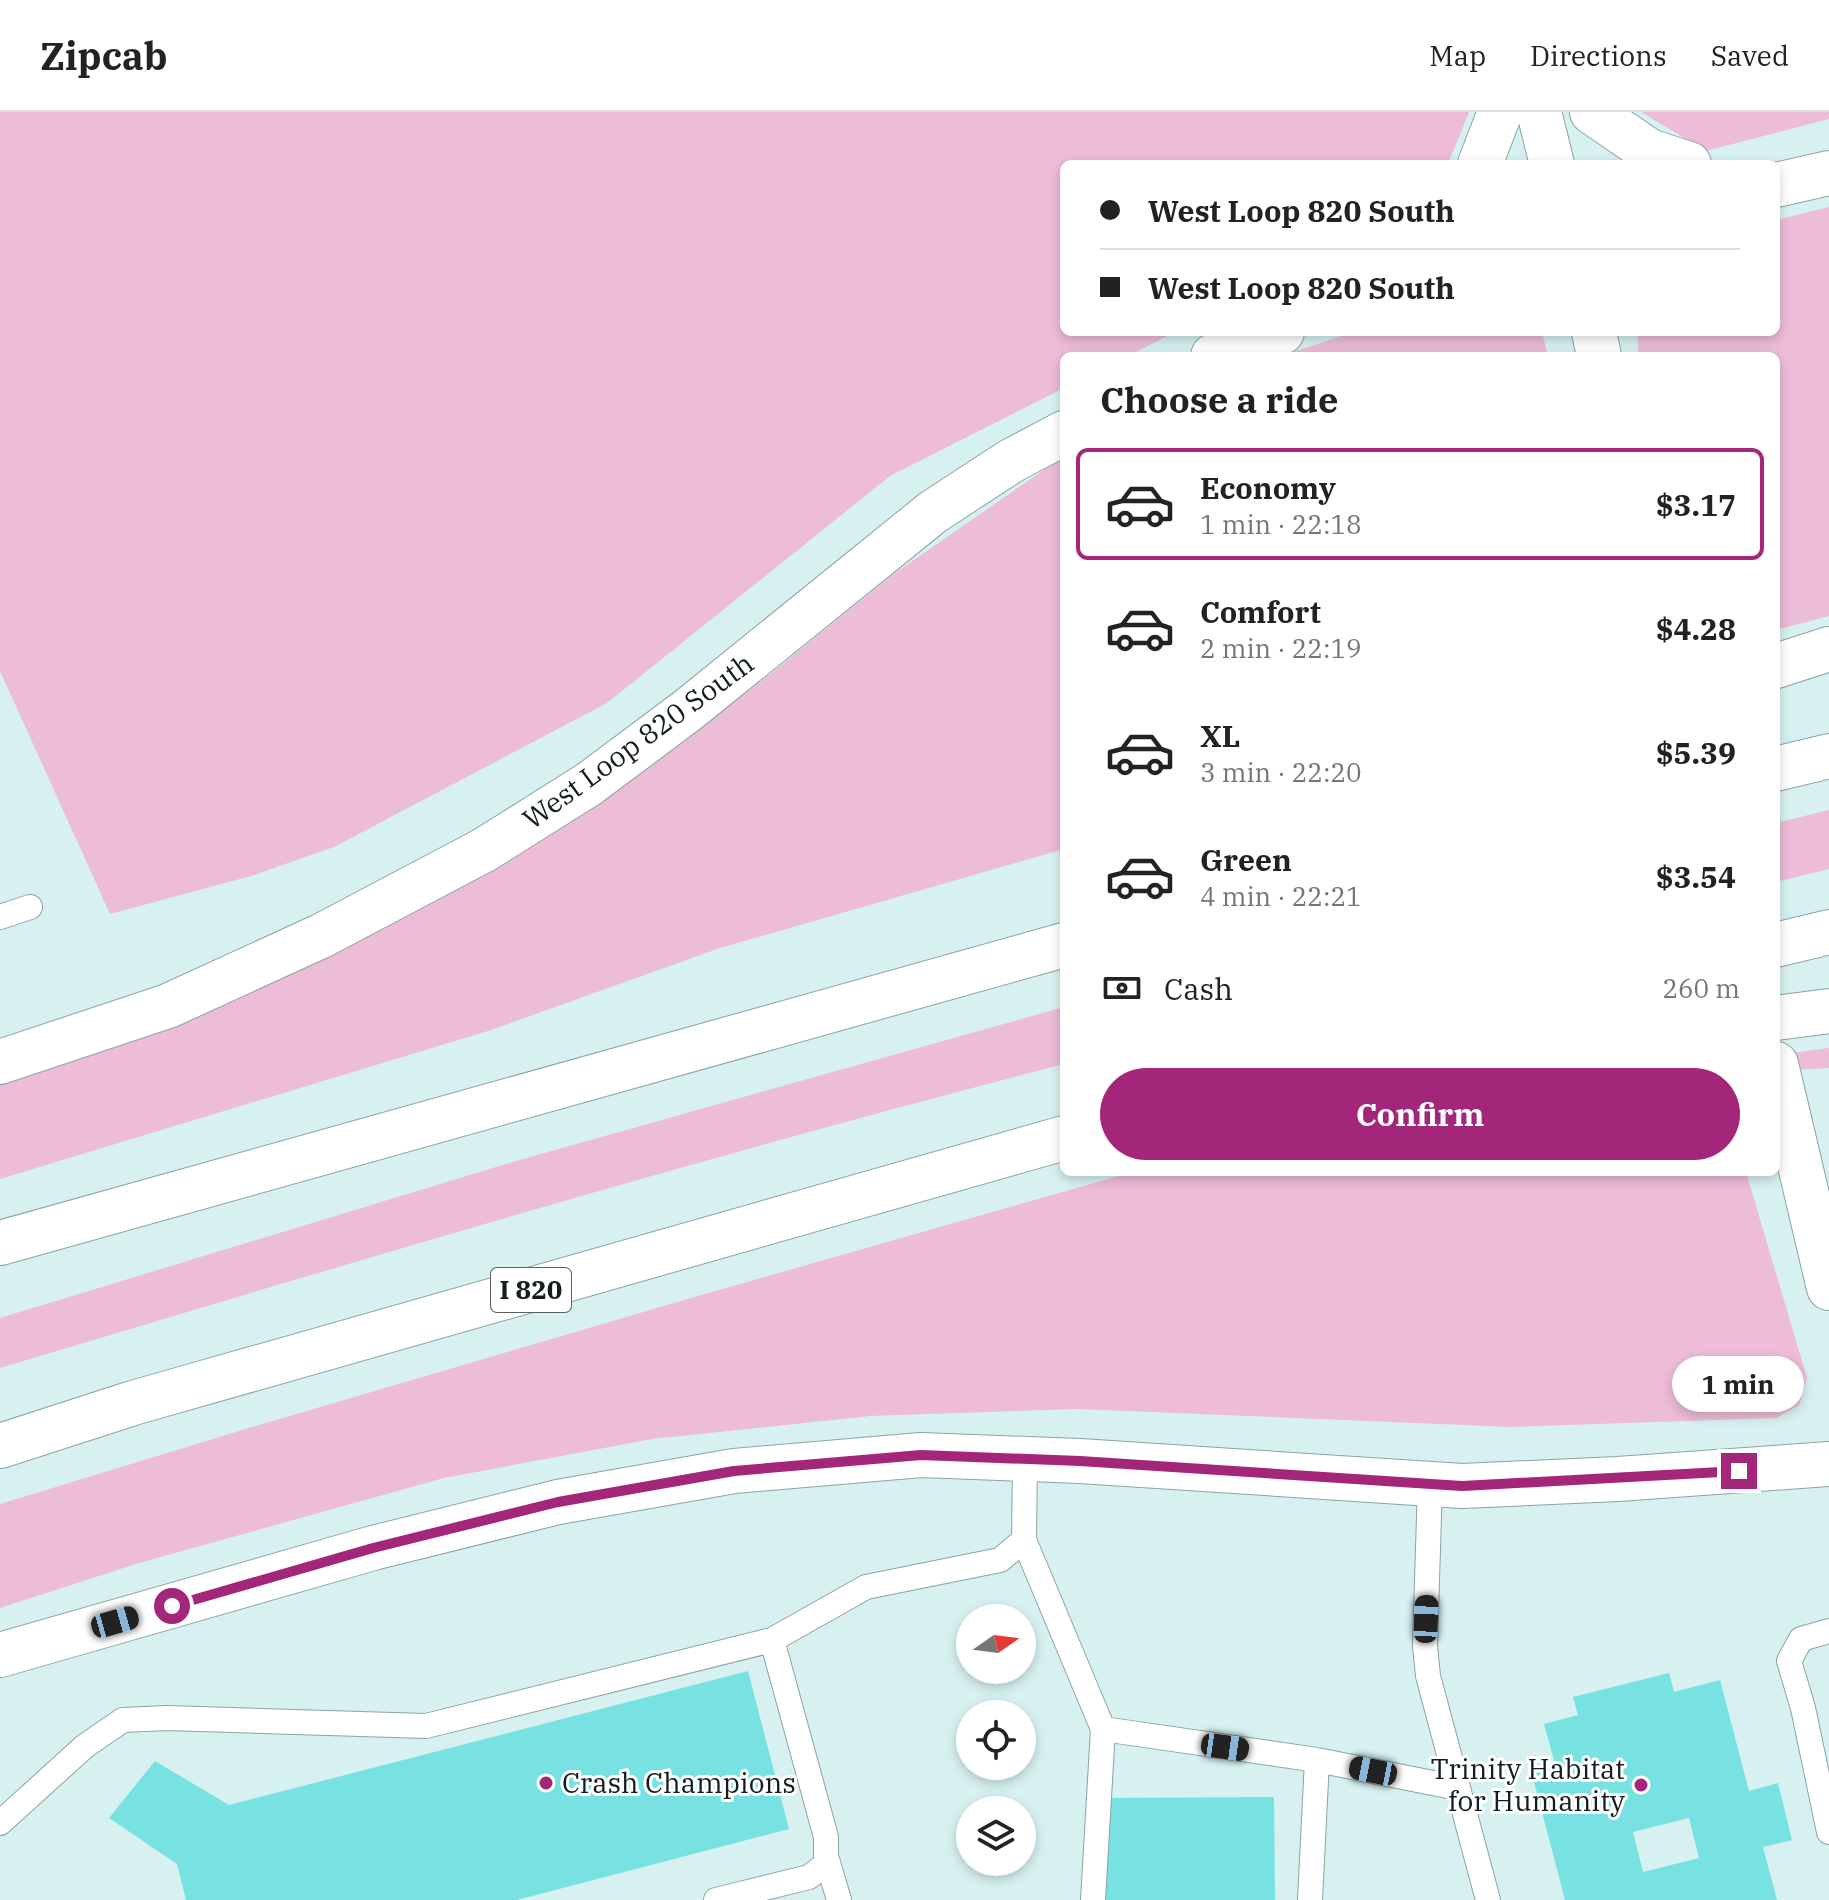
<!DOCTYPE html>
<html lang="en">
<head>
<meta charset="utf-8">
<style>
  body { margin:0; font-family:"IBM Plex Serif",serif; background:#f2f2f2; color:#222; height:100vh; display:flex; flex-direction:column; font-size:30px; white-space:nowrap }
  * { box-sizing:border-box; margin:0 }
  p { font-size:26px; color:#767676 }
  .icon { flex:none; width:44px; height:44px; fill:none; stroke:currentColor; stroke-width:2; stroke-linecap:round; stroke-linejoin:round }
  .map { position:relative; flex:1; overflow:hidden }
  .drawer { position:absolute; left:1060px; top:240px; width:720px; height:824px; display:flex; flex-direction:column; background:#fff; border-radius:12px; box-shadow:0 4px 12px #0003 }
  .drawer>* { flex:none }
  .hud { position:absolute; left:1060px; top:48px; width:720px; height:176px; border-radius:12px; box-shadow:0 4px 12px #0003; display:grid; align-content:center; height:176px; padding:0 40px; background:#fff }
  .needle { width:52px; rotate:76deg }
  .buttons { position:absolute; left:956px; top:1492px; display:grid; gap:16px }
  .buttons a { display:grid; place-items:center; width:80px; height:80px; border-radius:50%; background:#fff; box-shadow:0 4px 12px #0003; font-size:40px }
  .end { position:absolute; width:36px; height:36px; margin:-18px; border:10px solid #a3267a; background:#fff; box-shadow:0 0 0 4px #fff }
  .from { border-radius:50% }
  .bubble { position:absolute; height:56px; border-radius:28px; background:#fff; box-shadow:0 4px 12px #0003; font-size:26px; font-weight:700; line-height:56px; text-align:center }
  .car { position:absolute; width:24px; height:48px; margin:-24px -12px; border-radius:10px; box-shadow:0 0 6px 2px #0007; background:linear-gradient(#222 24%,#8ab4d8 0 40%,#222 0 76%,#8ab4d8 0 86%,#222 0) }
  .hud b { display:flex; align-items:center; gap:28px; height:76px; font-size:30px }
  .hud b+b { border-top:2px solid #e0e0e0 }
  .hud i { width:20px; height:20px; background:#222 }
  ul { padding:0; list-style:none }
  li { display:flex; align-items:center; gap:24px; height:112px; margin:0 16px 12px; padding:0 24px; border:4px solid transparent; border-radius:12px }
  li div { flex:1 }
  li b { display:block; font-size:30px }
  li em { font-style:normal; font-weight:700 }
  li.selected { border-color:#a3267a }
  li>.icon { width:72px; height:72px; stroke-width:1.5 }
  h2 { padding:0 40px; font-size:36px; line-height:96px }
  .pay { display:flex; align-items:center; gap:20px; height:88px; padding:0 40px; font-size:30px }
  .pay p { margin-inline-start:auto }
  .button { display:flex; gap:16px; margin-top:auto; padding:16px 40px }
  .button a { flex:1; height:92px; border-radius:48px; background:#a3267a; color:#fff; font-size:32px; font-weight:700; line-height:92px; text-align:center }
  header { display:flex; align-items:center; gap:48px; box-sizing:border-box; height:112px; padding:0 40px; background:#fff; border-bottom:2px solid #e0e0e0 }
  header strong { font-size:38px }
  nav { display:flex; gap:44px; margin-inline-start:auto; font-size:28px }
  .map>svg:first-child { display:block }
</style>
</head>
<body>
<header>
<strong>Zipcab</strong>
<nav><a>Map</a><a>Directions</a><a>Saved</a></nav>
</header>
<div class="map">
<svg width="1829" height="1788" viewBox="0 0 1829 1788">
  <rect width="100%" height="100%" fill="#d7f1f1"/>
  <path fill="#edbcd7" d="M0 0H1469L1448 52H1064V220H1175L1128 244H1064V276L890 364 607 591 334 735 251 764 110 802 0 559Z
    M1641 0H1829V7L1706 39Z
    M1829 95V504L1776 518V244H1639L1637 220H1776V108Z
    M1354 220H1542L1548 244H1281Z
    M1064 344V737L720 836 488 919 0 1067V967L591 689 754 575 895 461Z
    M1829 698V757L1776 770V711Z
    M1064 895V952C707 1044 353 1150 0 1256V1206L516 1049Z
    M1829 936V956L1776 959V943Z
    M1133 1060H1746L1807 1266 1799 1293 1776 1306 1511 1315 1077 1297 870 1304 652 1327 444 1366 139 1451 0 1496V1392L249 1316 698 1184Z"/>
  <path fill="#78e1e2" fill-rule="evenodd" d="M748 1559 789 1717 517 1788H186L177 1752 109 1706 155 1649 229 1693Z
    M1669 1561 1674 1580 1720 1568 1749 1679 1778 1671 1792 1728 1763 1735 1777 1788H1565L1531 1658 1555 1652 1544 1612 1578 1603 1573 1585ZM1689 1706 1699 1746 1643 1760 1633 1720Z
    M1274 1685 1275 1788H1101L1100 1686Z"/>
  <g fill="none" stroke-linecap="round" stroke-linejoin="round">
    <defs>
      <path id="lane" d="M0 805 30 795
        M1430 1372 1425 1534 1428 1564 1488 1788
        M1024 1428 1103 1617 1093 1788
        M1829 1519 1801 1527 1789 1549 1803 1596 1829 1720
        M1103 1617 1317 1648 1310 1788
        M1317 1648 1458 1676
        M0 1711 85 1634 123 1608 167 1606 426 1614 772 1528 866 1475 1000 1448 1024 1428 1025 1347
        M826 1744 839 1788
        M716 1788 809 1765 826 1752V1725L772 1528"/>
      <path id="secondary" d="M1539 0 1552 52
        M1592 0 1649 39 1689 52
        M1480 52 1500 0
        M1776 73 1829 61
        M1594 220 1599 244
        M1213 244 1282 220
        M0 950 168 894 321 824 484 738 589 672 688 598 933 400 1011 349 1064 321
        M1776 952 1829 1176
        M0 1543 373 1436 558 1390 734 1359 921 1343 1080 1349 1462 1374 1618 1367 1829 1352"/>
      <path id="highway" d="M1776 554 1829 537
        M1776 657 1829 644
        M1776 833 1829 820
        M1776 906 1829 899
        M0 1131 1064 833
        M0 1334 133 1291 1064 1026"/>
    </defs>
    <use href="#lane" stroke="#8ca3a3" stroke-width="26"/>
    <use href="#secondary" stroke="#8ca3a3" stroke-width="46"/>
    <use href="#highway" stroke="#8ca3a3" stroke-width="46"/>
    <use href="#lane" stroke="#fff" stroke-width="24"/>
    <use href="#secondary" stroke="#fff" stroke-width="44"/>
    <use href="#highway" stroke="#fff" stroke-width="44"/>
  </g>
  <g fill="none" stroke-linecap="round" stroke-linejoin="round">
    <path stroke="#a3267a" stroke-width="10" d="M172 1494 373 1436 558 1390 734 1359 921 1343 1080 1349 1462 1374 1739 1359"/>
  </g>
  <g fill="#a3267a" stroke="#fff" stroke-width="3">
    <circle cx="546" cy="1671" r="8"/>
    <circle cx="1641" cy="1673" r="8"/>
  </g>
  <g text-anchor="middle" stroke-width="6" stroke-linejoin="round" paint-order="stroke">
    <rect fill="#fff" stroke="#5a6161" stroke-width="2" x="491" y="1156" width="80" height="44" rx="6"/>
    <g font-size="26" font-weight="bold" fill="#131d1d">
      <text x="531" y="1187">I 820</text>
    </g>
    <g font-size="28" fill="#131d1d" stroke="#fff">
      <text transform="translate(638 629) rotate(-36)" y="10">West Loop 820 South</text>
    </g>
    <g font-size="28" fill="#131d1d" stroke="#fff" text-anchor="end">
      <text x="1625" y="1667">Trinity Habitat<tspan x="1625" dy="32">for Humanity</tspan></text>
      <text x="562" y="1681" text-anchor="start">Crash Champions</text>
    </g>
  </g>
</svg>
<div class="buttons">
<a><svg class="needle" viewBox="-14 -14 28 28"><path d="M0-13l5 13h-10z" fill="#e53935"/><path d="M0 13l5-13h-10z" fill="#767676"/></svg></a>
<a><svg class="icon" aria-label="locate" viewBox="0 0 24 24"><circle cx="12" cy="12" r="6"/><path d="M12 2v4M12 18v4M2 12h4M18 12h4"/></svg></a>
<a><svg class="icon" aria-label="layers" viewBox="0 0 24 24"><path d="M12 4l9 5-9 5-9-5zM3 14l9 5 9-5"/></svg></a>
</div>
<i class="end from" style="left:172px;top:1494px"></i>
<i class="end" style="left:1739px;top:1359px"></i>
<div class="bubble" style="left:1672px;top:1244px;width:132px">1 min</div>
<i class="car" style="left:1426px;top:1507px;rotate:2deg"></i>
<i class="car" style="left:115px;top:1510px;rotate:74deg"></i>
<i class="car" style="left:1225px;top:1635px;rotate:98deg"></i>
<i class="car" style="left:1373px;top:1659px;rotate:281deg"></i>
<div class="hud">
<b><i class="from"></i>West Loop 820 South</b>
<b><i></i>West Loop 820 South</b>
</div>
<section class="drawer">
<h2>Choose a ride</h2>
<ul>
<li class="selected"><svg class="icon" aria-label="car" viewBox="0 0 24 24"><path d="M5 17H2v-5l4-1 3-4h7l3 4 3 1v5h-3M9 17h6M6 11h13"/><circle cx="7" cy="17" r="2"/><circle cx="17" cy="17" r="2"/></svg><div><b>Economy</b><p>1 min · 22:18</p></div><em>$3.17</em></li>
<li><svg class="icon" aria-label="car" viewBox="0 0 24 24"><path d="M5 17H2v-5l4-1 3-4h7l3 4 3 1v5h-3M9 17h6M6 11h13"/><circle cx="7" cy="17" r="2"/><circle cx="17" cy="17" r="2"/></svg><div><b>Comfort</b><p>2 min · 22:19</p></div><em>$4.28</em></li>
<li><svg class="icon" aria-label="car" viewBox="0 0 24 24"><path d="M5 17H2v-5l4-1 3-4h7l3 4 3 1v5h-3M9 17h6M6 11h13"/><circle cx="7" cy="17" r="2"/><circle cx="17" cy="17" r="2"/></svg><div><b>XL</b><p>3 min · 22:20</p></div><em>$5.39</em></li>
<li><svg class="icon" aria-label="car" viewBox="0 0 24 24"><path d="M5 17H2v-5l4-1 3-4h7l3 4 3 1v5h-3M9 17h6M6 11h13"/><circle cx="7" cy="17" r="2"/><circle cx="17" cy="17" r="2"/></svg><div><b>Green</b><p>4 min · 22:21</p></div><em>$3.54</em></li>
</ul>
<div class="pay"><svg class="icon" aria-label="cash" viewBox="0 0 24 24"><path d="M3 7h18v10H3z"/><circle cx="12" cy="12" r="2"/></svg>Cash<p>260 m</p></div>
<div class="button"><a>Confirm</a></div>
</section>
</div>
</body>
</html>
